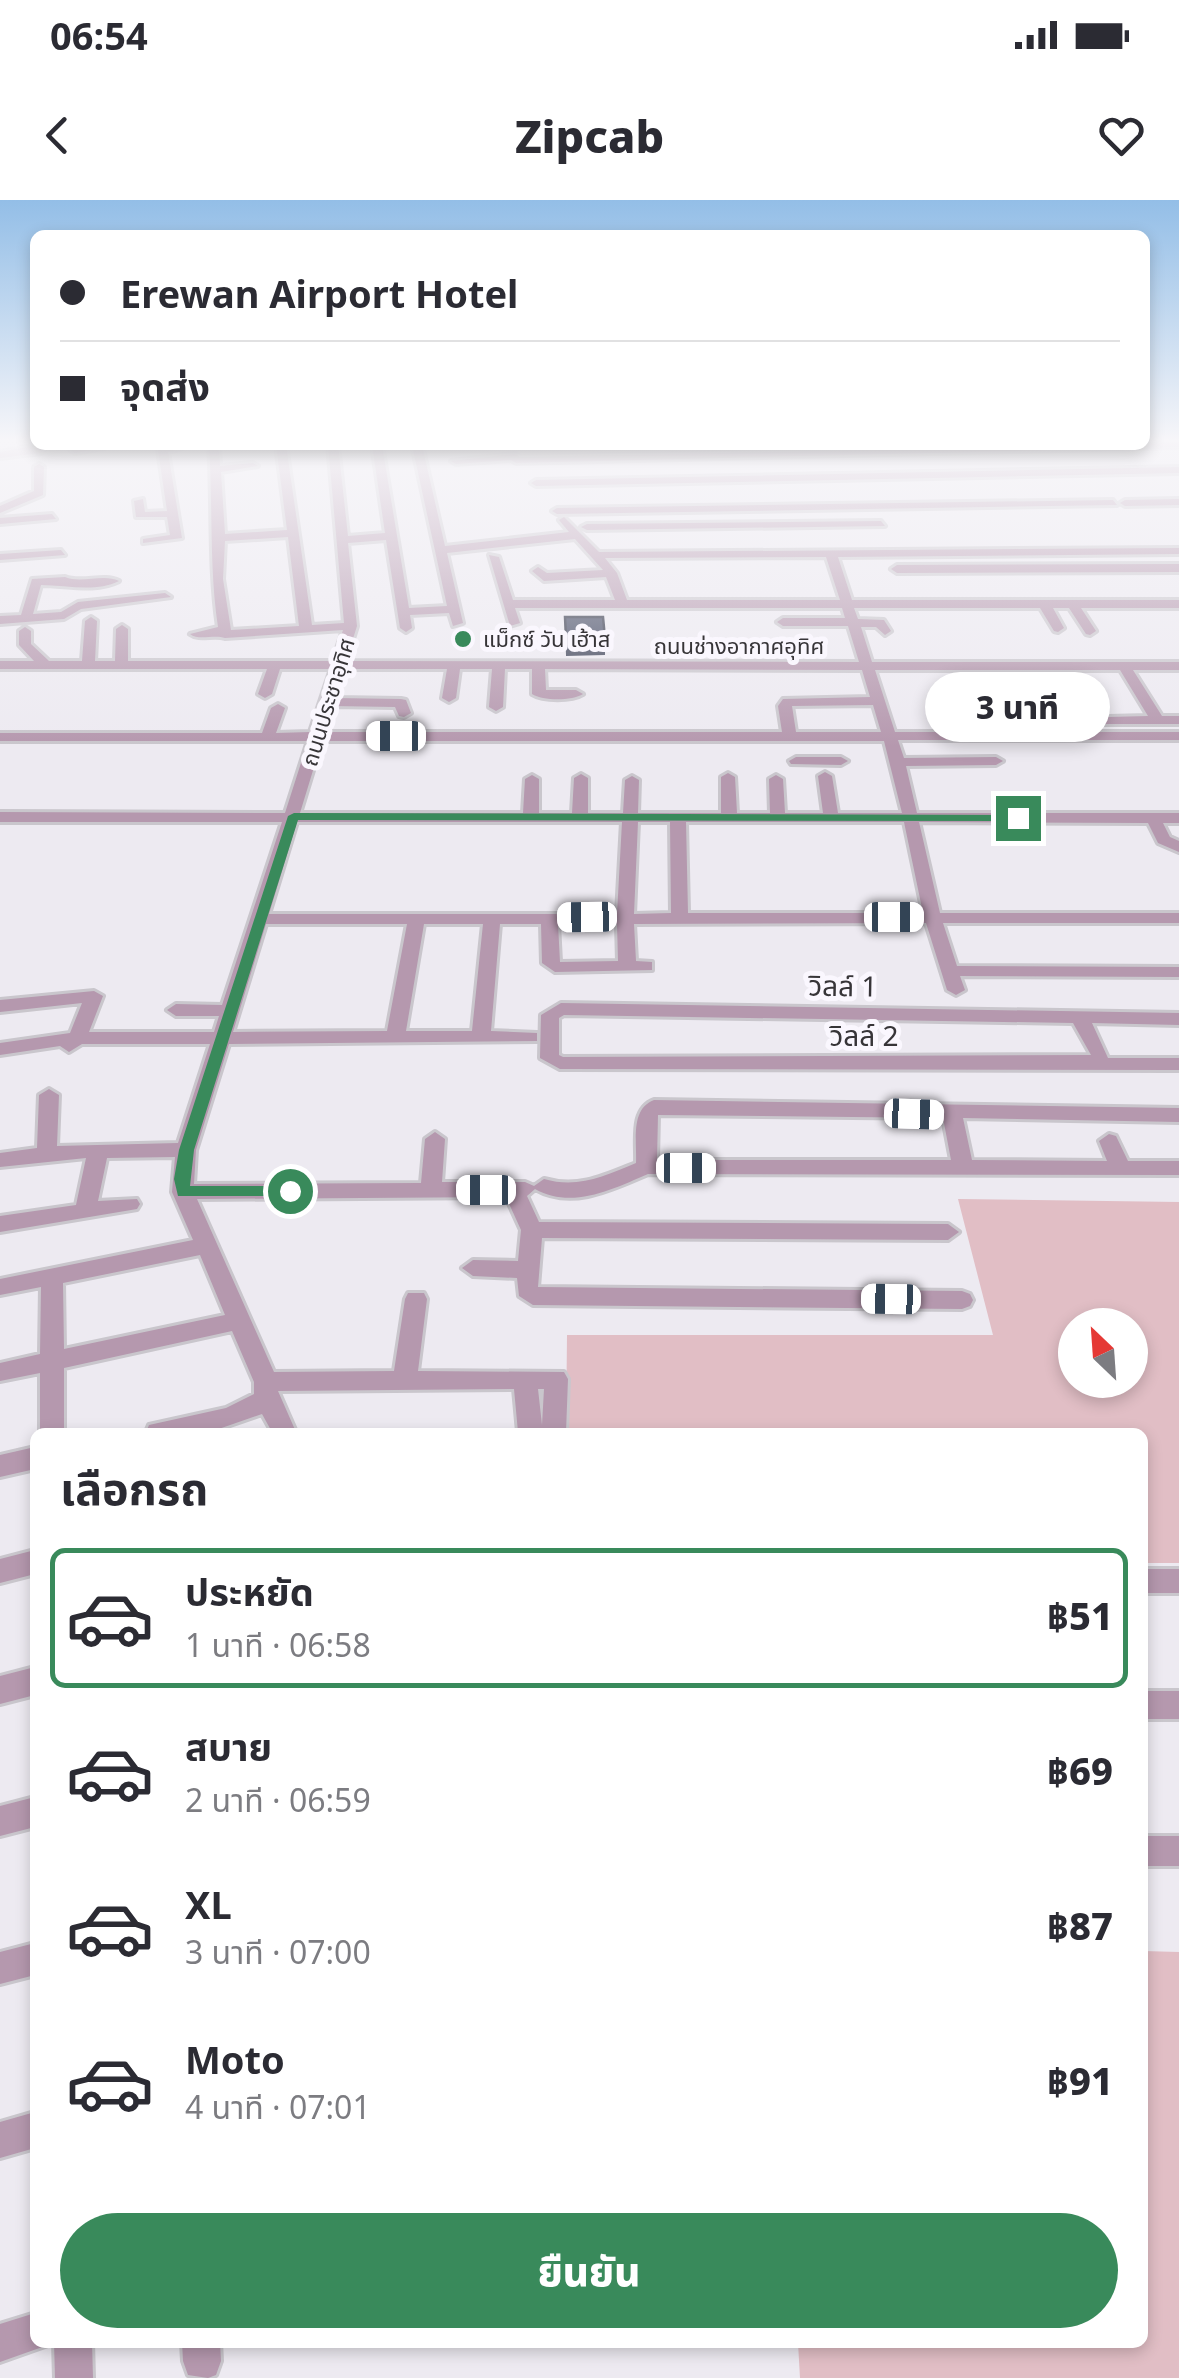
<!DOCTYPE html>
<html lang="th">
<head>
<meta charset="utf-8">
<style>
  body { margin:0; font-family:"Noto Sans","Noto Sans Thai",sans-serif; background:#f2f2f3; color:#2b2b33; height:100vh; display:flex; flex-direction:column; font-size:38px; white-space:nowrap }
  * { box-sizing:border-box; margin:0 }
  p { font-size:32px; color:#7c7c81 }
  .icon { flex:none; width:55px; height:55px; fill:none; stroke:currentColor; stroke-width:2; stroke-linecap:round; stroke-linejoin:round }
  .map { position:relative; flex:1; overflow:hidden }
  .panel { position:absolute; left:30px; top:1228px; width:1118px; height:920px; display:flex; flex-direction:column; background:#fff; border-radius:15px; box-shadow:0 5px 15px #0003 }
  .panel>* { flex:none }
  .hud { position:absolute; left:30px; top:30px; width:1120px; height:220px; border-radius:15px; box-shadow:0 5px 15px #0003; display:grid; align-content:center; height:220px; padding:0 30px; background:#fff }
  .needle { width:65px; rotate:335deg }
  .fabs { position:absolute; left:1058px; top:1108px; display:grid; gap:20px }
  .fabs a { display:grid; place-items:center; width:90px; height:90px; border-radius:50%; background:#fff; box-shadow:0 5px 15px #0003; font-size:50px }
  .end { position:absolute; width:45px; height:45px; margin:-22px; border:12px solid #398a5b; background:#fff; box-shadow:0 0 0 5px #fff }
  .from { border-radius:50% }
  .bubble { position:absolute; height:70px; border-radius:35px; background:#fff; box-shadow:0 5px 15px #0003; font-size:32px; font-weight:800; line-height:70px; text-align:center }
  .car { position:absolute; width:30px; height:60px; margin:-30px -15px; border-radius:12px; box-shadow:0 0 8px 2px #0007; background:linear-gradient(#fff 24%,#345 0 40%,#fff 0 76%,#345 0 86%,#fff 0) }
  .hud b { display:flex; align-items:center; gap:35px; height:95px; font-size:38px }
  .hud b+b { border-top:2px solid #e1e1e2 }
  .hud i { width:25px; height:25px; background:#2b2b33 }
  ul { padding:0; list-style:none }
  li { display:flex; align-items:center; gap:30px; height:140px; margin:0 20px 15px; padding:0 10px; border:5px solid transparent; border-radius:15px }
  li div { flex:1 }
  li b { display:block; font-size:38px }
  li em { font-style:normal; font-weight:800 }
  li.selected { border-color:#398a5b }
  li>.icon { width:90px; height:90px; stroke-width:1.5 }
  h2 { padding:0 30px; font-size:45px; line-height:120px }
  .primary-button { display:flex; gap:20px; margin-top:auto; padding:20px 30px }
  .primary-button a { flex:1; height:115px; border-radius:60px; background:#398a5b; color:#fff; font-size:40px; font-weight:800; line-height:115px; text-align:center }
  .status { display:flex; justify-content:space-between; align-items:center; height:70px; padding:0 50px; background:#fff; direction:ltr }
  .status svg { height:28px; fill:currentColor }
  header { display:flex; justify-content:space-between; align-items:center; height:130px; padding:0 30px; background:#fff; font-size:45px; font-weight:800 }
  .map>svg:first-child { display:block }
</style>
</head>
<body>
<div class="status"><b>06:54</b><svg viewBox="0 0 49 12"><path d="M0 12V9h3v3zM5 12V6h3v6zM10 12V3h3v9zM15 12V0h3v12zM26 1h20v11H26zM47 4h2v5h-2z"/></svg></div>
<header><svg class="icon" aria-label="back" viewBox="0 0 24 24"><path d="M15 5l-7 7 7 7"/></svg>Zipcab<svg class="icon" aria-label="heart" viewBox="0 0 24 24"><path d="M12 20l-8-8c-3-5 5-10 8-4 3-6 11-1 8 4z"/></svg></header>
<div class="map">
<svg width="1179" height="2178" viewBox="0 0 1179 2178">
  <rect width="100%" height="100%" fill="#edeaf1"/>
  <path fill="#e1bec5" fill-rule="evenodd" d="M958 999 1179 1002V1363H1143L1142 1232H566L567 1135H993ZM1075 1125H1130V1180H1075Z
    M1143 1751 1179 1752V2178H800L798 2143 1142 2142Z"/>
  <g fill="none" stroke-linecap="round" stroke-linejoin="round">
    <defs>
      <path id="minor" d="M1145 242H1179V247L516 263 511 260 456 264 451 261 515 254 520 257 1145 245Z
        M37 245H48L41 253 0 258V252Z
        M92 245H121L75 253 70 250Z
        M173 245H192L168 252 182 338 143 343V339L170 335 167 317H136L134 301 143 299 145 312 167 311 158 250Z
        M209 245H219L220 266 253 263 258 266 221 272 225 334 287 330 276 245H286L312 425 344 423 328 245H338L348 336 385 333 372 245H382L409 408 447 406 412 245H422L445 346 569 332 559 320 564 317 599 352 1179 348V354L838 357 852 400H1179V408H1081L1096 431 1090 435 1086 434 1069 408H1053L1064 428 1058 432 1054 431 1040 408H854L858 419 884 420 891 431 885 435 876 427H861L872 462H1179V470H1133L1162 516H1179V524H1103V518L1108 517 1148 516 1120 470H875L895 532H1179V540H898L904 558 996 557 1003 561 996 565 906 566 917 613H1179V623H1163L1170 637 1179 641V652L1158 643 1148 623 919 622 940 713H1179V723H943L957 766 1179 767V777L960 776 965 790 956 795 947 790 926 723 634 724 636 761 652 762V770L555 772 542 763 541 724H500L491 831 537 833V841L229 844 196 950 194 984 421 983 425 939 435 932 445 939 442 982H525L534 986 544 979C578 989 604 976 636 963 637 941 630 909 654 900L1179 908V922L963 918 972 960 1107 961 1099 941 1109 934 1116 936 1128 961H1179V975L648 974C613 989 572 1010 535 989L527 996 539 1022 948 1024 959 1032 948 1040 542 1038 538 1087 962 1091 970 1094 973 1100 970 1106 962 1109 533 1105 519 1096 517 1078 473 1076 462 1068 473 1060 518 1061 521 1030 506 997 197 999 274 1172 394 1171 405 1099 408 1093H424L427 1099 418 1171 564 1172 568 1179 566 1232H518L514 1189 278 1191 296 1232H272L262 1214 210 1232H146L149 1225 226 1208 254 1194V1182L232 1131 64 1168V1232H40V1173L0 1181V1163L40 1154 41 1087 0 1095V1079L193 1040 172 992 175 957 107 958 98 1001 137 999 140 1004 137 1009 0 1032V1016L76 1005 86 958 0 967V953L37 948 39 895 49 889 59 895 57 946 178 943 210 844H82L69 852 60 846 0 855V843L70 833 82 803 0 812V800L94 791 103 796 89 832H214L219 816H176L167 810 176 804 222 805 282 622H0V612L285 613 308 541H0V533H262L271 508 278 504 285 508 276 533 310 532 331 469H280L272 494 265 498 258 494 267 469H0V461H34L19 445V431L25 427 31 431V444L49 461H82L85 421 91 417 97 421 95 461H115L116 429 122 425 128 429V461H333L343 430 225 438C214 434 199 441 190 434L218 427C209 367 213 305 209 245ZM288 337 299 426 231 430 223 379 225 341ZM575 339 603 370 547 373 538 367 532 371 544 381 606 377 615 400H513L499 357 489 355 510 426 520 423 515 408H842L845 418H783L777 422 783 426H848L859 462 346 461 357 426 348 343 386 340 400 428 406 432 412 428 410 415 449 413 453 426 463 423 447 353ZM826 357 840 400H627L617 373 605 358ZM344 469H447L442 498 449 502 456 498 460 469H492L489 507 496 511 503 507 505 469H532V494C543 501 572 501 583 494L576 490H546L545 469 862 470 870 497 783 499 778 506 782 532H325L333 506 395 507 399 516 404 517 411 513 406 500 401 499 335 498ZM873 505 881 532H796L792 506ZM322 541H884L902 613H838L832 576 825 572 818 576 823 613H785L783 579 776 575 769 579 770 613H737L735 577 728 573 721 577V613H638L639 580 632 576 625 580 623 613H588V578L581 574 574 578 572 613H539V579L532 575 525 579 523 613H300ZM297 622H622L617 714H269ZM638 622H670L671 713 634 714ZM686 622H904L923 713H688ZM266 724H407L387 831 233 832ZM424 724H483L472 831H406ZM558 724H617L618 761 560 762ZM658 915 943 918 951 960H657ZM200 1055 225 1115 64 1149 63 1083ZM538 1189H544L542 1225Z
        M39 264 44 267 43 295 0 313V306L34 291V267Z
        M1179 267V273L536 286 531 283 536 280Z
        M1179 299V305L1125 306 1120 303 1125 300Z
        M1113 300 1117 305 557 314 552 311 557 308Z
        M52 314 56 319 0 324V318Z
        M881 321 885 326 587 330 581 327 587 324Z
        M61 350 65 355 0 360V354Z
        M1179 364V372L897 373 891 369 897 365Z
        M65 377C82 384 103 373 119 381 95 393 67 385 41 385L33 414 61 412 78 402 165 393 171 397 81 409 64 419 0 424V416L21 415 32 379Z
        M796 557H841L848 561 841 565 791 564 789 561Z
        M561 803 1179 813V825L1092 823 1108 858H1179V870L560 869 540 858 541 815ZM564 815 1073 823 1091 855 563 857 559 855V818Z
        M35 1247V1269L0 1277V1255Z
        M35 1350V1374L0 1383V1359Z
        M1142 1369H1179V1393H1142Z
        M35 1467V1495L0 1504V1476Z
        M1142 1491H1179V1519H1142Z
        M35 1597V1627L0 1636V1606Z
        M1142 1636H1179V1666H1142Z
        M35 1743V1775L0 1784V1752Z
        M35 1912V1948L0 1958V1922Z
        M35 2113V2142H50L48 2145 0 2162V2124Z
        M54 2142H92L93 2178H55Z
        M182 2142H220L221 2161 216 2175 208 2178 188 2175 183 2161Z"/>
    </defs>
    <use href="#minor" stroke="#c9c6cc" stroke-width="6"/>
    <use href="#minor" fill="#b598ae" fill-rule="evenodd"/>
  </g>
  <path fill="#3a3f54" d="M565 417 605 438V455L566 456Z"/>
  <path fill="#434962" stroke="#2f3345" stroke-width="2.5" d="M565 417H603L605 438 566 439Z"/>
  <linearGradient id="sky" x2="0" y2="1"><stop stop-color="#93bee7"/><stop offset="0.44" stop-color="#f7f6f9"/><stop offset="1" stop-color="#f7f6f9" stop-opacity="0"/></linearGradient>
  <rect width="1179" height="547" fill="url(#sky)"/>
  <path fill="#398a5b" d="M294 613 1018 615 1024 618 1018 621 298 620 194 950 190 986H290L297 991 290 996H178L174 979 179 950 288 616Z"/>
  <circle fill="#398a5b" stroke="#faf7fe" stroke-width="4" cx="463" cy="439" r="10"/>
  <g text-anchor="middle" stroke-width="10" stroke-linejoin="round" paint-order="stroke">
    <g font-size="22" fill="#373538" stroke="#faf7fe" text-anchor="start">
      <text x="483" y="447">แม็กซ์ วัน เฮ้าส</text>
    </g>
    <g font-size="22" fill="#373538" stroke="#faf7fe">
      <text x="739" y="454">ถนนช่างอากาศอุทิศ</text>
      <text transform="translate(328 502) rotate(-73)" y="8">ถนนประชาอุทิศ</text>
    </g>
    <g font-size="28" fill="#373538" stroke="#faf7fe">
      <text transform="translate(843 786) rotate(1)" y="10">วิลล์ 1</text>
      <text x="864" y="846">วิลล์ 2</text>
    </g>
  </g>
</svg>
<div class="fabs">
<a><svg class="needle" viewBox="-14 -14 28 28"><path d="M0-13l5 13h-10z" fill="#e53935"/><path d="M0 13l5-13h-10z" fill="#7c7c81"/></svg></a>
</div>
<i class="end from" style="left:290px;top:991px"></i>
<i class="end" style="left:1018px;top:618px"></i>
<div class="bubble" style="left:925px;top:472px;width:185px">3 นาที</div>
<i class="car" style="left:396px;top:536px;rotate:270deg"></i>
<i class="car" style="left:587px;top:717px;rotate:269deg"></i>
<i class="car" style="left:894px;top:717px;rotate:90deg"></i>
<i class="car" style="left:914px;top:914px;rotate:92deg"></i>
<i class="car" style="left:686px;top:968px;rotate:90deg"></i>
<i class="car" style="left:486px;top:990px;rotate:270deg"></i>
<i class="car" style="left:891px;top:1099px;rotate:271deg"></i>
<div class="hud">
<b><i class="from"></i>Erewan Airport Hotel</b>
<b><i></i>จุดส่ง</b>
</div>
<section class="panel">
<h2>เลือกรถ</h2>
<ul>
<li class="selected"><svg class="icon" aria-label="car" viewBox="0 0 24 24"><path d="M5 17H2v-5l4-1 3-4h7l3 4 3 1v5h-3M9 17h6M6 11h13"/><circle cx="7" cy="17" r="2"/><circle cx="17" cy="17" r="2"/></svg><div><b>ประหยัด</b><p>1 นาที · 06:58</p></div><em>฿51</em></li>
<li><svg class="icon" aria-label="car" viewBox="0 0 24 24"><path d="M5 17H2v-5l4-1 3-4h7l3 4 3 1v5h-3M9 17h6M6 11h13"/><circle cx="7" cy="17" r="2"/><circle cx="17" cy="17" r="2"/></svg><div><b>สบาย</b><p>2 นาที · 06:59</p></div><em>฿69</em></li>
<li><svg class="icon" aria-label="car" viewBox="0 0 24 24"><path d="M5 17H2v-5l4-1 3-4h7l3 4 3 1v5h-3M9 17h6M6 11h13"/><circle cx="7" cy="17" r="2"/><circle cx="17" cy="17" r="2"/></svg><div><b>XL</b><p>3 นาที · 07:00</p></div><em>฿87</em></li>
<li><svg class="icon" aria-label="car" viewBox="0 0 24 24"><path d="M5 17H2v-5l4-1 3-4h7l3 4 3 1v5h-3M9 17h6M6 11h13"/><circle cx="7" cy="17" r="2"/><circle cx="17" cy="17" r="2"/></svg><div><b>Moto</b><p>4 นาที · 07:01</p></div><em>฿91</em></li>
</ul>
<div class="primary-button"><a>ยืนยัน</a></div>
</section>
</div>
</body>
</html>
